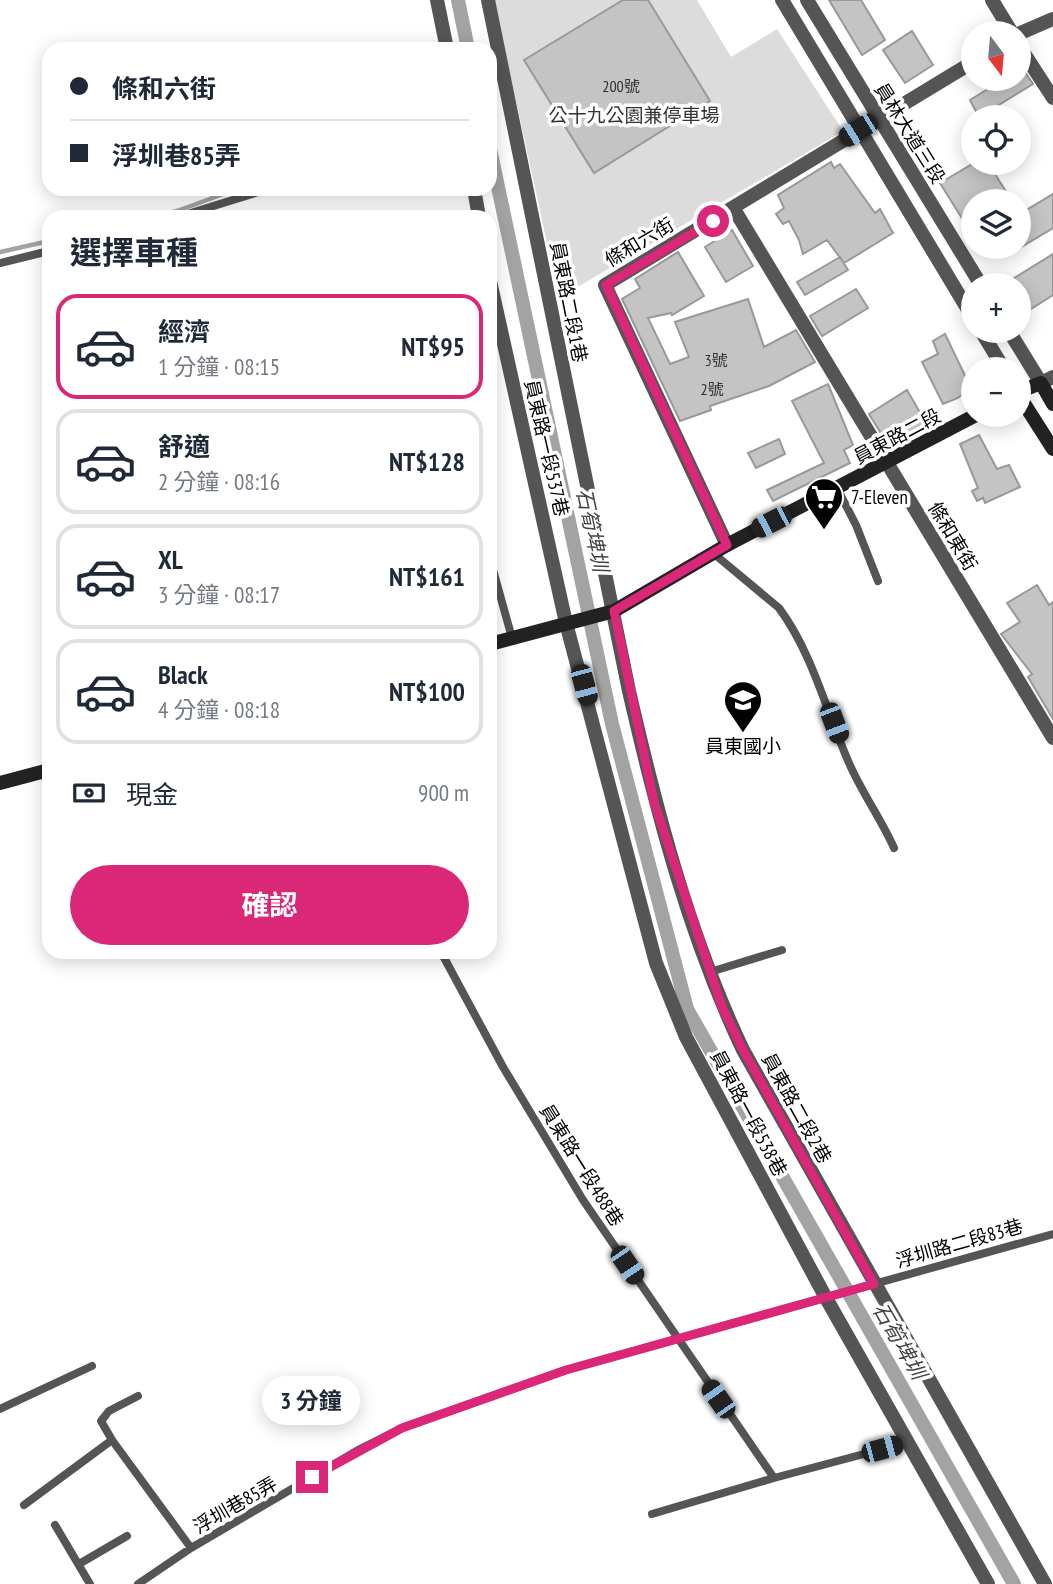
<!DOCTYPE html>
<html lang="zh-TW">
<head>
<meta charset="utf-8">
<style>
  body { margin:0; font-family:"PT Sans Narrow","Noto Sans TC",sans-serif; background:#f2f2f3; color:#1f2937; height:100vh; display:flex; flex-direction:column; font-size:26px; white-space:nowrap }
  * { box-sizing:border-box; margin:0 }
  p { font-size:23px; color:#747a83 }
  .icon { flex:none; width:38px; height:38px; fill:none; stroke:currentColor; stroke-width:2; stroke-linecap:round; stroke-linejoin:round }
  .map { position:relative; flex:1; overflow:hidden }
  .panel { position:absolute; left:42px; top:210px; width:455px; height:749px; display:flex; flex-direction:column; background:#fff; border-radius:21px; box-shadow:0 4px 18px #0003 }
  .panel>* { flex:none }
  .top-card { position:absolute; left:42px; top:42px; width:455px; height:154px; border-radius:21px; box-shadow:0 4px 18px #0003; display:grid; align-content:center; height:154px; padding:0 28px; background:#fff }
  .needle { width:46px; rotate:164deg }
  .fabs { position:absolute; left:961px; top:21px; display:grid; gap:14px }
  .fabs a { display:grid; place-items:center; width:70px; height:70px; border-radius:50%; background:#fff; box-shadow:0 4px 18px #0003; font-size:35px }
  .end { position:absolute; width:32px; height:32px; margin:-16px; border:9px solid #db2777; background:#fff; box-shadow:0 0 0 4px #fff }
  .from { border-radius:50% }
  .bubble { position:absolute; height:49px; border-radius:24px; background:#fff; box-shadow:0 4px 18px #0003; font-size:23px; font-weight:700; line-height:49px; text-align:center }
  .car { position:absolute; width:21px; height:42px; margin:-21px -10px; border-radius:9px; box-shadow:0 0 5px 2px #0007; background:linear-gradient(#222 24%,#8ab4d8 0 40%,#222 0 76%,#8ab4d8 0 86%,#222 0) }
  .top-card b { display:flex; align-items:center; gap:24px; height:66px; font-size:26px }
  .top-card b+b { border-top:2px solid #e0e1e3 }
  .top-card i { width:18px; height:18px; background:#1f2937 }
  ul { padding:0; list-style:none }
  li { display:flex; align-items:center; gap:21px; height:105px; margin:0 14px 10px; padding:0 14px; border:4px solid #e0e1e3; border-radius:21px }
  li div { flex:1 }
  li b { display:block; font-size:26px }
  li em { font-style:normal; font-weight:700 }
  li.current { border-color:#db2777 }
  li>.icon { width:63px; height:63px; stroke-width:1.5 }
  h2 { padding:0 28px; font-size:32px; line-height:84px }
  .pay { display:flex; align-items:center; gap:18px; height:77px; padding:0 28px; font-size:26px }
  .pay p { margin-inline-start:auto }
  .cta { display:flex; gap:14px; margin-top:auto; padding:14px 28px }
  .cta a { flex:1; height:80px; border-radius:42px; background:#db2777; color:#fff; font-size:28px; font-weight:700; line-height:80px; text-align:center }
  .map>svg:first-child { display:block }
</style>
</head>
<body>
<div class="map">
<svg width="1053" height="1584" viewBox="0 0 1053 1584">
  <rect width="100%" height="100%" fill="#fff"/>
  <path fill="#dcdcdc" d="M494 0H697L731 57 777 29 843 131 559 298Z"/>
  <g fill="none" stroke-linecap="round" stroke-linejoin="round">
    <path stroke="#a3a3a3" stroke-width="4.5" d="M153 217 177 211 237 189
      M0 252 49 241"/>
    <path stroke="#a3a3a3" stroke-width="14" d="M458 0 468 49
      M490 149 612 724 687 1009 1014 1584"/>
  </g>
  <path fill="#c4c4c4" stroke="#999" stroke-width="2" d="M623 0H648L710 101 594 173 524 60Z
    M829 0H861L885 40 862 55Z
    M912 31 933 65 905 83 883 50Z
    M1018 62 1033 84 979 117 970 100 1004 79H1018Z
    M831 162 834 168 840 164 875 213 880 209 893 233 844 263 827 240 803 254 799 240 789 221 783 224 776 214 784 208 778 195Z
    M974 163H988L1012 201H973V236L940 183Z
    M1053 194V228L1018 249V215Z
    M732 230 753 266 726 282 705 247Z
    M678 252 704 296 672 315 671 313 648 318 670 364 689 357 675 322 748 299 764 347 796 330 815 362 769 386 710 406 711 410 680 421 622 299 640 288 635 279Z
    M1053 254V295L1023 314 1018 307V285H1003Z
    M840 257 848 270 805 295 797 282Z
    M856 289 868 308 822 336 810 316Z
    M945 334 969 384 964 386V393L958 398 943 404 922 362 938 354 933 341Z
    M828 384 853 445 844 450 850 463 773 501 767 490 824 463 792 401Z
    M907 390 926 423 903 436 895 427 882 435 869 414Z
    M979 435 997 469 1009 465 1020 487 985 503 983 498 977 501 972 491 978 488 960 444Z
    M779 439 785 454 756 468 748 453Z
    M1037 585 1049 605 1053 602V719L1028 677 1032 674 1001 634 1020 622 1007 603Z"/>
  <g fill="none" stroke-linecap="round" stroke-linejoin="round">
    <path stroke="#555" stroke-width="8" d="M178 217 268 189
      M0 263 49 251
      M837 488 856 525 878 581
      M713 553 779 608C813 654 826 711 849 763 862 793 881 819 894 848
      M490 559 512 638
      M441 952 503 1067 583 1200 774 1478 909 1442
      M710 972 782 950
      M138 1396 109 1411 101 1421 112 1440 191 1548
      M0 1409 92 1366
      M24 1505 112 1440
      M652 1514 774 1478
      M55 1525 90 1584
      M79 1564 127 1536
      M138 1584 191 1548 360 1449 402 1428 566 1370 1053 1234"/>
    <path stroke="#555" stroke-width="14" d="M437 0 447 49
      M488 0 629 691C657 813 689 936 743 1050L1045 1584
      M992 0 1012 33
      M1018 34 1053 19
      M1018 44 1053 98
      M474 189 479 217
      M734 209 1053 738
      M490 281 566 623 656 963 686 1037 826 1298 988 1584
      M727 545 605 285 973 62"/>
    <path stroke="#555" stroke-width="14" d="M782 0 973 318
      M807 0 981 285
      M981 331 1004 369
      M1009 331 1041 383 1053 377"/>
    <path stroke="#222" stroke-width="14" d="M1018 392 1041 383 1053 404
      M1018 394 1053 449
      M490 644 614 611 727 545 976 415
      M0 783 49 770"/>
  </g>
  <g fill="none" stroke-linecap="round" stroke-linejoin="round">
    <path stroke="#db2777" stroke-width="9" d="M312 1477 402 1428 566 1370 874 1284 743 1050 722 1007 654 802 614 611 727 545 606 285 713 221"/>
  </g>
  <defs>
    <symbol id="supermarket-pin" viewBox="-11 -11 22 30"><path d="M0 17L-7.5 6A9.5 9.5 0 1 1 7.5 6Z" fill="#000" stroke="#fff"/><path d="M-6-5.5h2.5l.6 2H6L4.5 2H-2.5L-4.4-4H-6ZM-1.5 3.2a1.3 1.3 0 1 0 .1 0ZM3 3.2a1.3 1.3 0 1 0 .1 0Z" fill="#fff"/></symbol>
    <symbol id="school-pin" viewBox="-11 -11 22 30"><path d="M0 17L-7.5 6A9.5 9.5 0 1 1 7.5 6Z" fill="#000" stroke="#fff"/><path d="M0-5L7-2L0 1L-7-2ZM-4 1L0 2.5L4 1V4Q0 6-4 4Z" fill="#fff"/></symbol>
  </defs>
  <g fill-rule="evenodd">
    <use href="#supermarket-pin" x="802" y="475" width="44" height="60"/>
    <use href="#school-pin" x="721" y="678" width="44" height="60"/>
  </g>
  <g text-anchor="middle" stroke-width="7" stroke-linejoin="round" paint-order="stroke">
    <g font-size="16" fill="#313131">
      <text x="621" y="92">200號</text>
      <text x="716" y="366">3號</text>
      <text x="712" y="395">2號</text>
    </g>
    <g font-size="19" fill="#333" stroke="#fff">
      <text x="634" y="122">公十九公園兼停車場</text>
    </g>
    <g font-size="19" fill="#000" stroke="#fff">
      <text transform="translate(910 133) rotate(58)" y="7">員林大道三段</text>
      <text transform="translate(639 242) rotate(-31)" y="7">條和六街</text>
      <text transform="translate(569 302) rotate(79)" y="7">員東路二段1巷</text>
      <text transform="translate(897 436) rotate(-28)" y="7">員東路二段</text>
      <text transform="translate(547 448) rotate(77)" y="7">員東路一段537巷</text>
      <text transform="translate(953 536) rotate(59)" y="7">條和東街</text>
      <text transform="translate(797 1108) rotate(61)" y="7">員東路二段2巷</text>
      <text transform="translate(749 1113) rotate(62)" y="7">員東路一段538巷</text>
      <text transform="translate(582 1165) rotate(58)" y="7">員東路一段488巷</text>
      <text transform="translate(959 1243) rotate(-16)" y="7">浮圳路二段83巷</text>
      <text transform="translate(235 1505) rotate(-30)" y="7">浮圳巷85弄</text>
    </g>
    <g font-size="19" fill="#000" stroke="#fff" text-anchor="start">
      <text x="851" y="504">7-Eleven</text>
      <text x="743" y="753" text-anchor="middle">員東國小</text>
    </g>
    <g font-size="21" font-style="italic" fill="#444" stroke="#fff">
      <text transform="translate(592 530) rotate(78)" y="7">石筍埤圳</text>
      <text transform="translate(899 1341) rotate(60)" y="7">石筍埤圳</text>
    </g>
  </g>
</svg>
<div class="fabs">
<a><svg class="needle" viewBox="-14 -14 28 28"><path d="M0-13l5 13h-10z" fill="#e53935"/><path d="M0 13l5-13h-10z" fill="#747a83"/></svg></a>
<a><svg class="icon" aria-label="locate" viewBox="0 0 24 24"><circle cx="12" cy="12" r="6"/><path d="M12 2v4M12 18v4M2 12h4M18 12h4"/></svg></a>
<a><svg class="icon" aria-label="layers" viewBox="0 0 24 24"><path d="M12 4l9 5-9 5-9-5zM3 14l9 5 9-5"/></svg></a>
<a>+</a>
<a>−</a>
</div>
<i class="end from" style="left:713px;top:221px"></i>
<i class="end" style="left:312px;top:1477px"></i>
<div class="bubble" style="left:262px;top:1376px;width:98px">3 分鐘</div>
<i class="car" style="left:858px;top:130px;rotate:238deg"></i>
<i class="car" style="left:771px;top:522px;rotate:243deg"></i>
<i class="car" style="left:584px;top:685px;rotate:165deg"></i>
<i class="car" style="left:834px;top:723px;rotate:159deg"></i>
<i class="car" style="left:627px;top:1265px;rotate:146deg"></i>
<i class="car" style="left:718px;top:1399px;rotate:325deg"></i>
<i class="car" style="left:882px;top:1449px;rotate:75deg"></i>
<div class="top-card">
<b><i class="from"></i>條和六街</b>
<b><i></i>浮圳巷85弄</b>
</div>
<section class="panel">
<h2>選擇車種</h2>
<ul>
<li class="current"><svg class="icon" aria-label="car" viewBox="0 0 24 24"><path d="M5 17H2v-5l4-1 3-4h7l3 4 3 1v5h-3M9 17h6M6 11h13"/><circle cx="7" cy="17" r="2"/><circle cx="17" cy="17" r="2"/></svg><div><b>經濟</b><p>1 分鐘 · 08:15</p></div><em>NT$95</em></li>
<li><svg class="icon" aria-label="car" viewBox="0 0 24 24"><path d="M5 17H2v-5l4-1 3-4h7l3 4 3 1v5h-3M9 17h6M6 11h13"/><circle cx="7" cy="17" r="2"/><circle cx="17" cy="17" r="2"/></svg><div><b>舒適</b><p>2 分鐘 · 08:16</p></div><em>NT$128</em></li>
<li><svg class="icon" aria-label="car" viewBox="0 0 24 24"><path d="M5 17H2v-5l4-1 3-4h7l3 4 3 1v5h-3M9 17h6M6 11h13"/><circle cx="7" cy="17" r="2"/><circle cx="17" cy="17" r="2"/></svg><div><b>XL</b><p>3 分鐘 · 08:17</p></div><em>NT$161</em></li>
<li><svg class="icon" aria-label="car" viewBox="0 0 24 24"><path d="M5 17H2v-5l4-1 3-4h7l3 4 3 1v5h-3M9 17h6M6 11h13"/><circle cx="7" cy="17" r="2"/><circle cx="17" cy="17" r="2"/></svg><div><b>Black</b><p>4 分鐘 · 08:18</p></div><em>NT$100</em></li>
</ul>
<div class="pay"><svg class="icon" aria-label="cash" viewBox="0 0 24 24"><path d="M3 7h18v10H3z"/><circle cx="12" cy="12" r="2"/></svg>現金<p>900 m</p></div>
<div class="cta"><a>確認</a></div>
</section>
</div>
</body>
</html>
